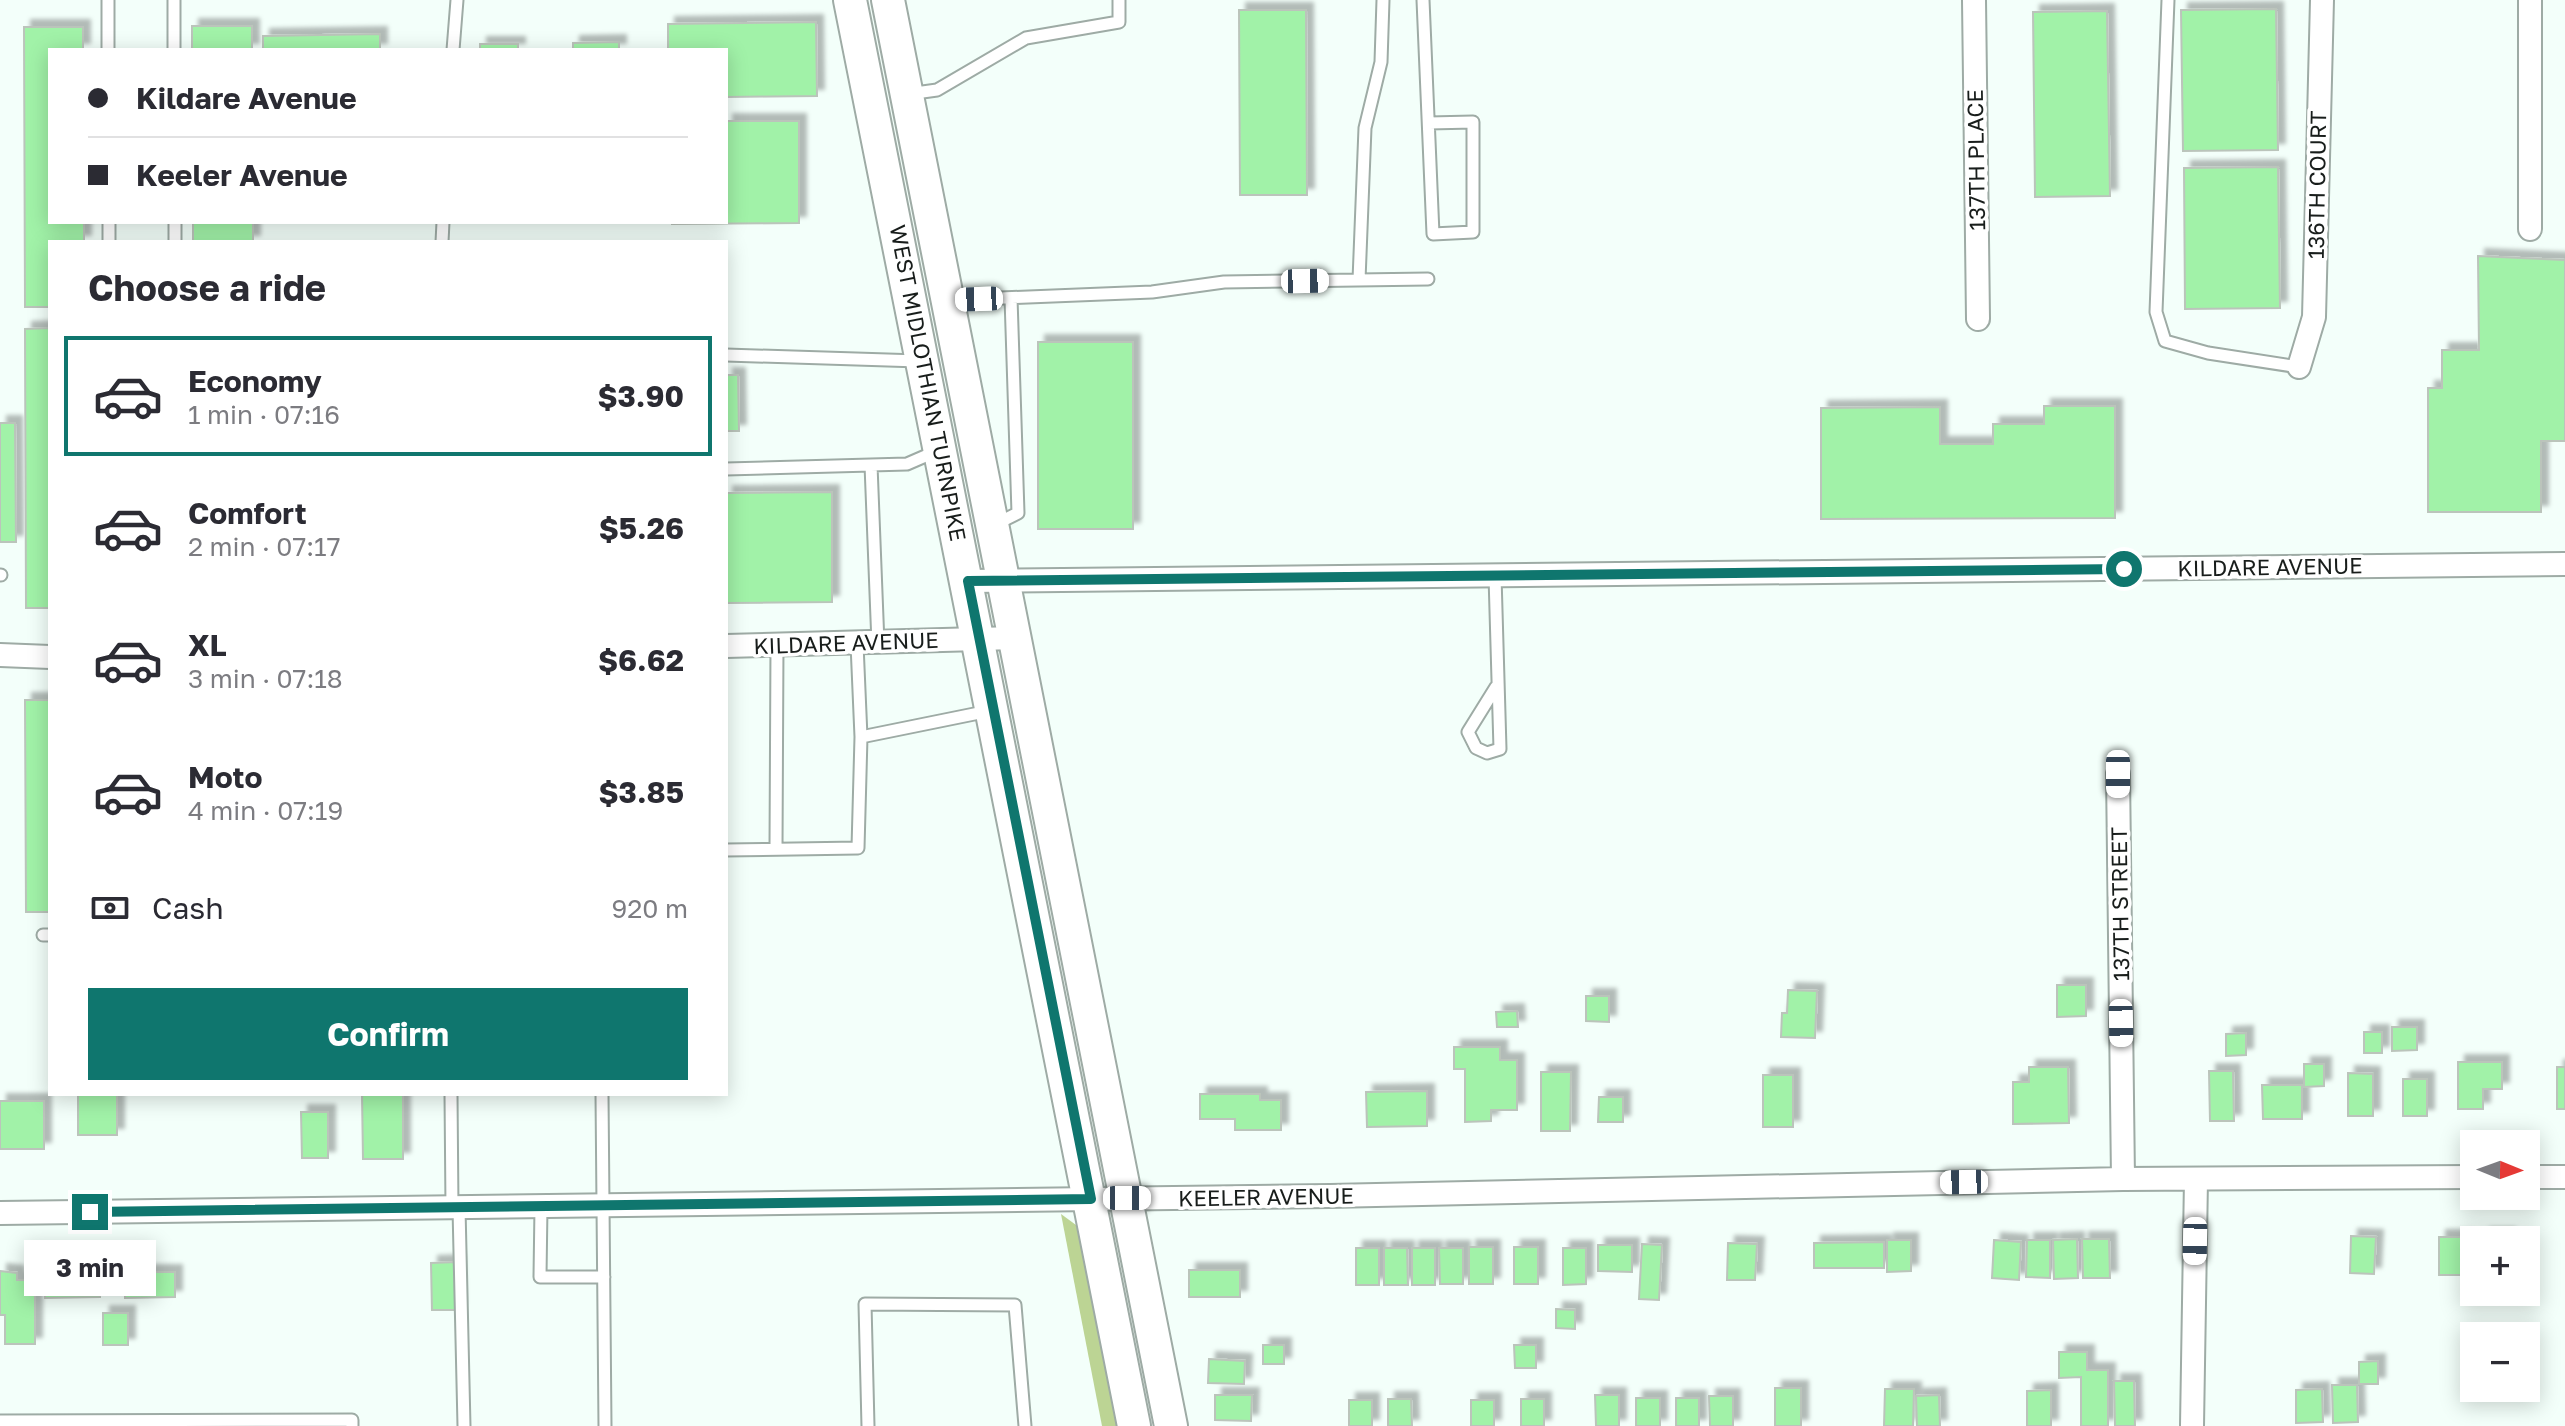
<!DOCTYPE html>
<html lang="en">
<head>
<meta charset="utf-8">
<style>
  body { margin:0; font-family:"Golos Text",sans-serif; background:#f2f2f3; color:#2b2b33; height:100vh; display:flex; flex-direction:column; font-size:30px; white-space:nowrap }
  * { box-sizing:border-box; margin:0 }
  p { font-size:26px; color:#7c7c81 }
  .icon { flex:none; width:44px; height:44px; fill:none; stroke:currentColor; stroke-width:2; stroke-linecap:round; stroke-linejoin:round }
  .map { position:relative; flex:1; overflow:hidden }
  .details { position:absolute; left:48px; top:240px; width:680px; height:856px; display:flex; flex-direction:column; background:#fff; border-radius:0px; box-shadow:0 4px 20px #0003 }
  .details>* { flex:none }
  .top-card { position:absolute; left:48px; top:48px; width:680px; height:176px; border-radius:0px; box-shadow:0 4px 20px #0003; display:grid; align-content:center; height:176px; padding:0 40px; background:#fff }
  .needle { width:52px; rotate:91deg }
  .controls { position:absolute; left:2460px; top:1130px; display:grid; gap:16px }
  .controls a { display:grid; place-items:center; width:80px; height:80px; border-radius:0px; background:#fff; box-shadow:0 4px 20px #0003; font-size:40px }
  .end { position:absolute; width:36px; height:36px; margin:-18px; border:10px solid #0f766e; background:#fff; box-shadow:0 0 0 4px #fff }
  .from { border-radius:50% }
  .bubble { position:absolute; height:56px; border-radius:0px; background:#fff; box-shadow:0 4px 20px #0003; font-size:26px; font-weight:700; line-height:56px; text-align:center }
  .car { position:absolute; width:24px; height:48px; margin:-24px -12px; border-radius:10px; box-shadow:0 0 6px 2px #0007; background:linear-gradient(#fff 24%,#345 0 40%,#fff 0 76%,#345 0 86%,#fff 0) }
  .top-card b { display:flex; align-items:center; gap:28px; height:76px; font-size:30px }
  .top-card b+b { border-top:2px solid #e1e1e2 }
  .top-card i { width:20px; height:20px; background:#2b2b33 }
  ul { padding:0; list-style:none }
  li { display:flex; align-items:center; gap:24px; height:120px; margin:0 16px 12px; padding:0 24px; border:4px solid transparent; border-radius:0px }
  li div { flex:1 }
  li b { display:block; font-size:30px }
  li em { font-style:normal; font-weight:700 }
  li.current { border-color:#0f766e }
  li>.icon { width:72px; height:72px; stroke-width:1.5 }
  h2 { padding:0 40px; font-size:36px; line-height:96px }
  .pay { display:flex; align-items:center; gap:20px; height:88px; padding:0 40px; font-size:30px }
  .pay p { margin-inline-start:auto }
  .cta { display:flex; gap:16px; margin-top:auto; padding:16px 40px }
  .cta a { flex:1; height:92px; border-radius:0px; background:#0f766e; color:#fff; font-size:32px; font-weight:700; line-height:92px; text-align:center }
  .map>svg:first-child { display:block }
</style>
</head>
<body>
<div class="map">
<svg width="2565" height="1426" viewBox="0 0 2565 1426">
  <defs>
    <filter id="shadow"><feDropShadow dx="7" dy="-7" stdDeviation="2" flood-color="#0004"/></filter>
  </defs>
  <rect width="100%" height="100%" fill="#f3fffa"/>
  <path fill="#bcd494" d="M1061 1214 1076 1225 1083 1246 1121 1426H1102Z"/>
  <path fill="#a1f2a8" stroke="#bbc4bb" stroke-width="2" filter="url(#shadow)" d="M2276 9 2278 150 2183 151 2181 10Z
    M1239 10H1306L1307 195H1240Z
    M2107 11 2110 196 2035 197 2033 12Z
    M816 22 817 96 726 97V50H668V24Z
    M192 26H252V50H192Z
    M24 27H83V50H50V222H84V242H50V307H25Z
    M380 34V50H263V36Z
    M619 42V50H573V43Z
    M480 44H518V50H480Z
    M726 121H799V223L671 224 726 222Z
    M2278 167 2280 308 2185 309 2184 168Z
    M193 222H253V242H193Z
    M2478 256 2565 260V441H2541V512H2428V388H2442V350H2479Z
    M50 328V608H26L25 329Z
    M1038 342H1133V529H1038Z
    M726 375H738L739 431H726Z
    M2044 406H2115V518L1821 519V408L1940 407V444H1993V424H2044Z
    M0 423H15L16 542H0Z
    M832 492V602L726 603V493Z
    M25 700H50V912H26Z
    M2057 985H2086V1016L2057 1017Z
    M1788 990 1817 991 1815 1038 1781 1037 1782 1013H1787Z
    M1586 996H1609V1022L1586 1021Z
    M1517 1011 1518 1027H1497L1496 1012Z
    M2392 1027H2417V1050L2392 1051Z
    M2364 1032H2382V1053H2364Z
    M2246 1033V1055L2226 1056V1034Z
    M1454 1047H1500V1060H1517V1110H1491V1121L1465 1122V1069H1454Z
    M2458 1062H2502V1089H2483V1109H2458Z
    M2304 1064H2324V1086L2304 1087Z
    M2029 1067H2068L2069 1123 2013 1124V1082H2029Z
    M2557 1067H2565V1109H2557Z
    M2209 1071H2233L2234 1121H2210Z
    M1541 1072H1571L1570 1131H1541Z
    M2348 1073 2373 1074V1116H2348Z
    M1763 1075H1793V1127H1763Z
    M2403 1079H2427V1116H2403Z
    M2262 1085H2302V1119H2263Z
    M1427 1091V1126L1367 1127 1366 1092Z
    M78 1094H117V1135H78Z
    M362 1094H403V1159H363Z
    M1200 1094H1260V1100H1281V1130H1235V1119H1200Z
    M1599 1097H1623V1122H1598Z
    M0 1101H44V1149H0Z
    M301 1112H328V1158H302Z
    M2483 1235H2508V1240H2483Z
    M2351 1236 2376 1237 2374 1274 2350 1273Z
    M2439 1237H2464L2465 1275H2439Z
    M2077 1239 2078 1278 2054 1279 2053 1240Z
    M2082 1239H2109L2110 1278H2083Z
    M1887 1240H1911V1271L1887 1272Z
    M1994 1240 2021 1242 2019 1280 1992 1278Z
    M2027 1240H2050V1278L2026 1277Z
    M1884 1242V1268H1814V1243Z
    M1728 1243 1757 1244 1755 1280H1727Z
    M1642 1244 1662 1245 1659 1300 1639 1299Z
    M1598 1245H1632V1272L1598 1271Z
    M1469 1247H1493V1284H1469Z
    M1514 1247H1538V1284H1514Z
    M1356 1248H1379V1285H1356Z
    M1384 1248H1407L1408 1285H1384Z
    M1412 1248H1435V1285H1412Z
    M1439 1248H1463V1284H1440Z
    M1563 1248H1586V1284L1563 1285Z
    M457 1262 458 1310H432L431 1263Z
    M1189 1270H1240V1297H1189Z
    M0 1271 17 1273V1280H35V1344H5V1315H0Z
    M99 1271 100 1297 45 1298V1272Z
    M125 1272H175V1297L125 1298Z
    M1556 1309 1575 1310V1329L1556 1328Z
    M103 1313H128V1345H103Z
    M1263 1345H1284V1364H1263Z
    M1514 1345H1536V1368H1515Z
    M2059 1352H2087V1370H2108V1426H2081V1377L2059 1378Z
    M1209 1359 1245 1361 1244 1384 1208 1383Z
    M2378 1361V1384H2359V1362Z
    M2114 1381H2134L2135 1426H2115Z
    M2332 1385H2357L2358 1422 2333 1423Z
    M1775 1388H1801V1426H1775Z
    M1885 1389H1914L1913 1426H1884Z
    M2322 1389 2323 1422 2296 1423V1390Z
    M2051 1390V1426H2027V1391Z
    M1215 1395H1252L1251 1421 1215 1420Z
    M1595 1395H1619V1426H1596Z
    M1939 1395 1940 1426H1917L1916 1396Z
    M1709 1396H1733V1426H1710Z
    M1636 1398H1660V1426H1636Z
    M1676 1398H1699V1426H1676Z
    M1388 1399H1411L1412 1426H1388Z
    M1521 1399H1544V1426H1521Z
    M1349 1400H1372V1426H1349Z
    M1471 1400H1494V1426H1471Z"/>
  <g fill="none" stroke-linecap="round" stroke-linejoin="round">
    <defs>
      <path id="service" d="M108 0V50
        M174 0V50
        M1423 0 1433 234 1473 232V122L1429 123
        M2168 0 2156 312 2165 341 2208 353 2299 367
        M453 50 457 0
        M908 94 937 90 1026 38 1119 22V0
        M109 222V242
        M175 222V242
        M442 242 443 222
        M1359 280 1365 128 1381 62 1383 0
        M952 300 1152 292 1224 282 1428 279
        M726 355 919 361
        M871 465 878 644
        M726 469 907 464 937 451
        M994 525 1018 513 1011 298
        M0 575H1
        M1495 576 1500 749 1487 753 1476 748 1468 732 1496 687
        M857 644 861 737 989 711
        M776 849 777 645
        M726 850 858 848 861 737
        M43 935H50
        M451 1094 452 1208
        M602 1094 605 1426
        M541 1207 540 1277H604
        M459 1208 464 1426
        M0 1421 352 1420V1426
        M868 1426 865 1304 1015 1305 1025 1426"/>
      <path id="minor" d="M1974 0 1978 319
        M2530 229V0
        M2299 367 2314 317 2322 0
        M968 581 2565 564
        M726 646 1015 638
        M0 655 50 657
        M2118 774 2123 1179
        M2526 1177H2565
        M0 1213 1330 1196 2123 1179 2474 1177
        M2192 1426 2196 1179"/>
      <path id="secondary" d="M850 0 1134 1426
        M888 0 1171 1426"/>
    </defs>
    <use href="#service" stroke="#9eaba5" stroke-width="15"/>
    <use href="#minor" stroke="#9eaba5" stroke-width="26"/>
    <use href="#secondary" stroke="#9eaba5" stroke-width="36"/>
    <use href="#service" stroke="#fff" stroke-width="11"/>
    <use href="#minor" stroke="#fff" stroke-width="22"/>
    <use href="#secondary" stroke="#fff" stroke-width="32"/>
  </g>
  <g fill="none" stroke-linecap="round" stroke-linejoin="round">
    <path stroke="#0f766e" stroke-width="10" d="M90 1212 1091 1199 968 581 2124 569"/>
  </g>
  <g text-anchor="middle" stroke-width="7" stroke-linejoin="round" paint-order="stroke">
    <g font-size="22" fill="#181d1b" stroke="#fff">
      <text transform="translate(1976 160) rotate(-91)" y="8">137TH PLACE</text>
      <text transform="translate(2317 185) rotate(-89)" y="8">136TH COURT</text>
      <text transform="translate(928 383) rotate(79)" y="8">WEST MIDLOTHIAN TURNPIKE</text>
      <text transform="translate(2270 567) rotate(-1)" y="8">KILDARE AVENUE</text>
      <text transform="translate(846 643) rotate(-2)" y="8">KILDARE AVENUE</text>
      <text transform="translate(2120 904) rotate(-91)" y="8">137TH STREET</text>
      <text transform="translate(1266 1197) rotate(-1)" y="8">KEELER AVENUE</text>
    </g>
  </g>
</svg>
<div class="controls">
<a><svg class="needle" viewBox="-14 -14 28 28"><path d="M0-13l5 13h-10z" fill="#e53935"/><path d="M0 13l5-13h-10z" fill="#7c7c81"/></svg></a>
<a>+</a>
<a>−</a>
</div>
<i class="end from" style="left:2124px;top:569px"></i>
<i class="end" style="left:90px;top:1212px"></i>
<div class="bubble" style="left:24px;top:1240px;width:132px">3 min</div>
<i class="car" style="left:1305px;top:281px;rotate:89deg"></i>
<i class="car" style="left:979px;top:299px;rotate:268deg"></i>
<i class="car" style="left:2118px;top:774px;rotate:180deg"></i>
<i class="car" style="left:2121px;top:1023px;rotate:179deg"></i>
<i class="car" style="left:1964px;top:1182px;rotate:269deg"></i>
<i class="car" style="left:1127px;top:1198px;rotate:90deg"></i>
<i class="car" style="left:2195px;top:1241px;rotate:181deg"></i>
<div class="top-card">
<b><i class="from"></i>Kildare Avenue</b>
<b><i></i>Keeler Avenue</b>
</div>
<section class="details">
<h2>Choose a ride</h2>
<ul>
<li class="current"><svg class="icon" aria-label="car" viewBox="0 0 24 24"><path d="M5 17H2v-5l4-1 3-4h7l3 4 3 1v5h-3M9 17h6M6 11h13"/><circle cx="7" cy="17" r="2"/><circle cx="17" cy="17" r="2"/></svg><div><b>Economy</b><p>1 min · 07:16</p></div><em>$3.90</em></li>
<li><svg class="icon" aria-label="car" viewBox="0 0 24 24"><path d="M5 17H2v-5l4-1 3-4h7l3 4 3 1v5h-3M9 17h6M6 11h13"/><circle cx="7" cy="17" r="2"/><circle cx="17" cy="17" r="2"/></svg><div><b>Comfort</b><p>2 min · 07:17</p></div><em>$5.26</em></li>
<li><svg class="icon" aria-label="car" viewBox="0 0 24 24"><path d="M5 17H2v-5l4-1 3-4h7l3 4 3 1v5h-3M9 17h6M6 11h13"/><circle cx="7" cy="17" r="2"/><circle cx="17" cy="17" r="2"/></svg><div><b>XL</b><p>3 min · 07:18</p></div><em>$6.62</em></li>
<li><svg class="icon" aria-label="car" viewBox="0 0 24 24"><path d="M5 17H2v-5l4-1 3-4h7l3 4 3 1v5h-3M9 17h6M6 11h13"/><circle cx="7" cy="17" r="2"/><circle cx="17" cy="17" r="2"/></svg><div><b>Moto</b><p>4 min · 07:19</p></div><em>$3.85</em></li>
</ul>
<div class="pay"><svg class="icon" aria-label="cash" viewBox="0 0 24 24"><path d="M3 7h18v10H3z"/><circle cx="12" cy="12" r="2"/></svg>Cash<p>920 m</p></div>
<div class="cta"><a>Confirm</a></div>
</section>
</div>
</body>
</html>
